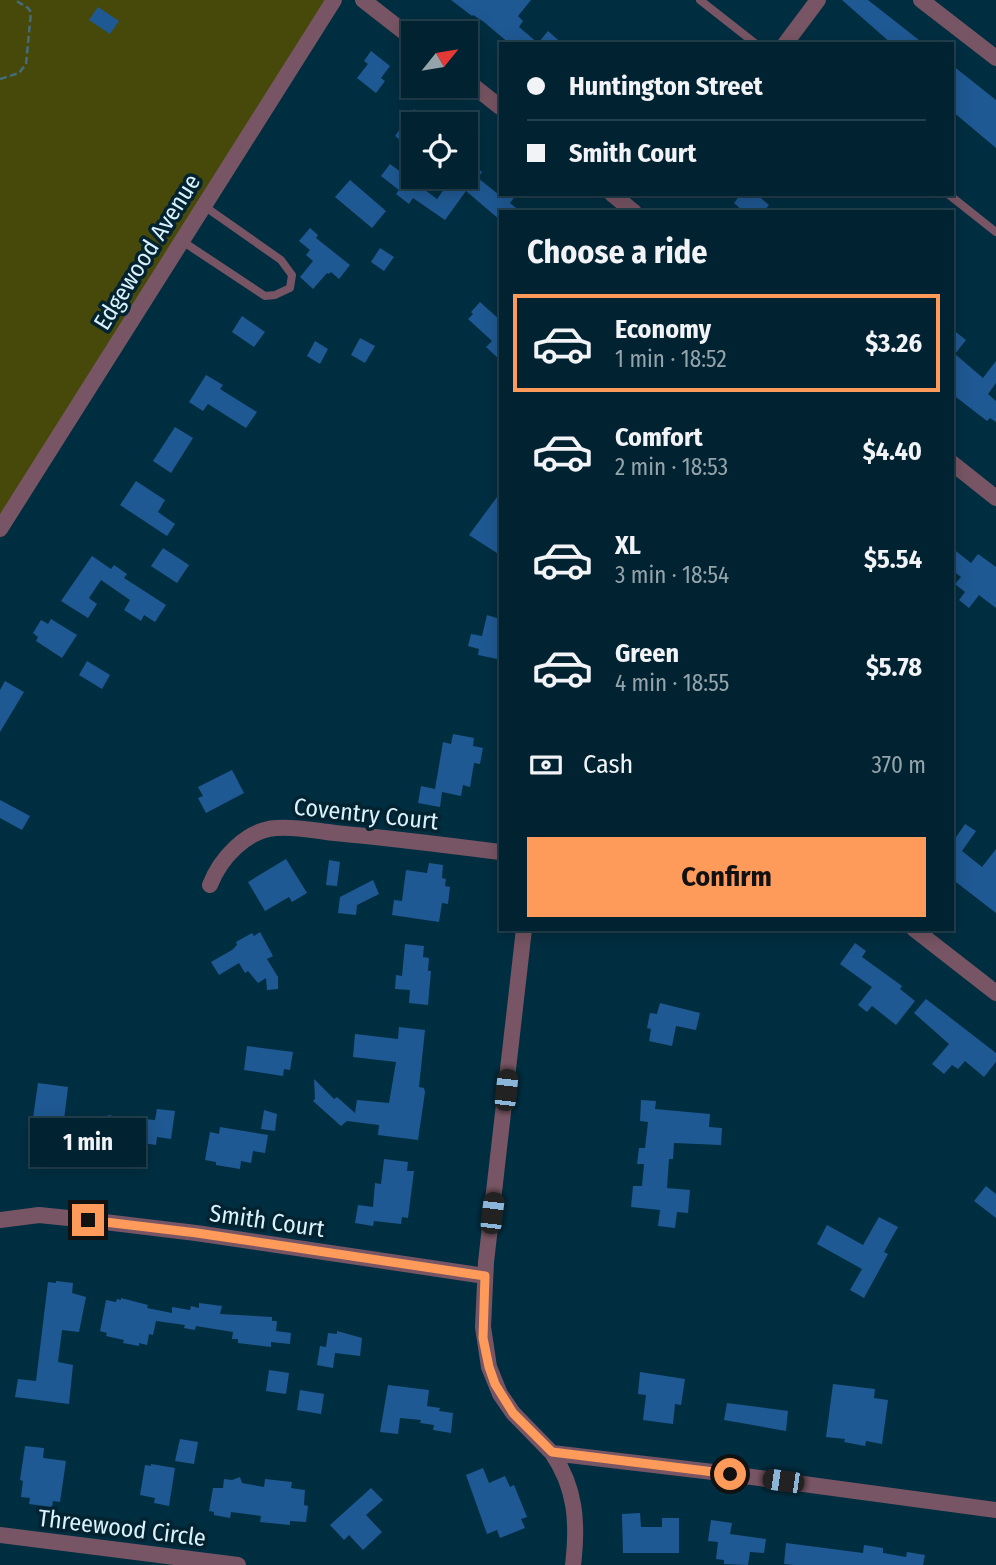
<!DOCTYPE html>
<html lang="en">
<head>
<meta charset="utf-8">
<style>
  body { margin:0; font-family:"Fira Sans Condensed",sans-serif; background:#0a2a39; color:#f1f3f6; height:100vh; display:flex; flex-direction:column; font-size:26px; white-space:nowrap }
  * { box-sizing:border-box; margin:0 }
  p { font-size:23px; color:#95a4ab }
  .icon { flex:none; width:38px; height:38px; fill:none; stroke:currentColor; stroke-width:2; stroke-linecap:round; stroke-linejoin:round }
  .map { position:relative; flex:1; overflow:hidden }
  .drawer { position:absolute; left:499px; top:210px; width:455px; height:721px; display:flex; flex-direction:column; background:#002231; border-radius:0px; box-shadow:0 4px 18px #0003,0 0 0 2px #223f4d }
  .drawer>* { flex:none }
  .banner { position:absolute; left:499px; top:42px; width:455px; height:154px; border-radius:0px; box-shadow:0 4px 18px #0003,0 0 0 2px #223f4d; display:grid; align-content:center; height:154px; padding:0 28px; background:#002231 }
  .needle { width:46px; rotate:60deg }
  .fabs { position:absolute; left:401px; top:21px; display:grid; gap:14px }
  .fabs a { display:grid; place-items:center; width:77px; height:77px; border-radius:0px; background:#002231; box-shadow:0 4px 18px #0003,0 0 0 2px #223f4d; font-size:35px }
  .end { position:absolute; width:32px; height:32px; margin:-16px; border:9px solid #ff9b5a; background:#111; box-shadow:0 0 0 4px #111 }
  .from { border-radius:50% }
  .bubble { position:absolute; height:49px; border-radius:0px; background:#002231; box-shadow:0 4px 18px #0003,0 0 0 2px #223f4d; font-size:23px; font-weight:700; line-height:49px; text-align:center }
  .car { position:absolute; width:21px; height:42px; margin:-21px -10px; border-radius:9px; box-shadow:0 0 5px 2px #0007; background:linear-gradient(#222 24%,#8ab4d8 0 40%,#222 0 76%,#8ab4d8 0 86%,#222 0) }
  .banner b { display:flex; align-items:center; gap:24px; height:66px; font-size:26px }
  .banner b+b { border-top:2px solid #223f4d }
  .banner i { width:18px; height:18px; background:#f1f3f6 }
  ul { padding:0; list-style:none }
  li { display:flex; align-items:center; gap:21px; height:98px; margin:0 14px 10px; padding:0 14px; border:4px solid transparent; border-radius:0px }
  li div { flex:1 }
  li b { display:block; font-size:26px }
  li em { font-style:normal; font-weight:700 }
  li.current { border-color:#ff9b5a }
  li>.icon { width:63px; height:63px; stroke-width:1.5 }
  h2 { padding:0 28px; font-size:32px; line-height:84px }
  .pay { display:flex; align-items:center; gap:18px; height:77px; padding:0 28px; font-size:26px }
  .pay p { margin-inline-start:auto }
  .primary-button { display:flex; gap:14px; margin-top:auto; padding:14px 28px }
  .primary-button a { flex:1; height:80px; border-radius:0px; background:#ff9b5a; color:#111; font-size:28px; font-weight:700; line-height:80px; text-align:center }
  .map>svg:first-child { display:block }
</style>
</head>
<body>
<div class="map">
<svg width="996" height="1565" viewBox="0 0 996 1565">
  <rect width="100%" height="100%" fill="#002e41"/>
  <path fill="#46490a" d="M0 0H335L0 515Z"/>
  <path fill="#1f5993" d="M451 0H531L518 16 523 21 519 27 538 43 548 31 563 44H510L484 22 473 15 472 16Z
    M842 0H868L924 44H892Z
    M98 7 119 21 110 34 89 20Z
    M371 51 390 66 381 78 385 81 376 93 357 78 368 64 364 61Z
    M952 65 996 100V148L952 111Z
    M414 109 425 117 420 124H413V134L405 144 395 136Z
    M466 160 482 172 478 178 498 194H517L510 203 521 212H500V220L466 191 445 220 413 198 409 204 396 194 399 190 381 176 390 164 437 199 453 177H466Z
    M350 180 386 211 372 228 335 197Z
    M741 194H756L769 205 763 212H744L734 203Z
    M310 228 318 235 316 238 350 265 339 279 331 272 329 274 327 273 313 289 300 277 313 261 306 255 310 250 299 241Z
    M380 248 394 257 384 271 371 262Z
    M480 302 500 320V360L486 347 492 341 468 319 473 314 471 312Z
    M242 316 265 332 254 347 232 332Z
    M952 329 966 340 955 354 983 378 996 361V383L988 394 996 401V422L990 418 987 421 952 394Z
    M360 338 375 346 365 363 351 355Z
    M315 341 328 349 320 364 307 356Z
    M206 375 223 385 220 389 257 412 246 428 208 404 203 411 189 402Z
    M175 427 193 438 171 473 153 461Z
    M136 481 165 500 158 512 175 524 167 536 120 505Z
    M500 493V555L469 535Z
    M163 548 189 565 177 583 151 566Z
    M952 548 971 563 978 554 996 567V608L979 595 969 608 959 600 965 592 955 584 961 577 952 570Z
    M92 556 111 569 114 565 127 574 124 578 166 605 155 622 144 615 141 621 124 610 130 600 101 580 89 598 97 604 88 618 61 601Z
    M487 615 500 619V644L497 659 478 655 479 649 468 646 471 634 482 636Z
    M51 619 77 635 62 658 36 641 38 637 33 633 41 620 48 624Z
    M87 661 110 675 102 689 79 675Z
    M5 681 24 692 0 732V690Z
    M453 734 474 738 473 746 483 748 480 764 474 763 470 787 463 785 461 796 442 792 440 807 418 803 421 786 435 789 443 742 451 744Z
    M232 770 244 793 206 813 198 798 203 796 198 787Z
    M0 800 30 816 22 830 0 818Z
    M965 824 976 831 962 851 982 867 996 849V913L952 879V843Z
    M286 859 307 893 292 902 289 897 265 911 248 882Z
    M329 860 340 862 337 886 326 885Z
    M429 863 443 865 442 878 446 879 445 886 450 887 448 904 442 903 439 922 392 915 394 900 402 901 406 870 427 873Z
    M373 880 379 894 357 905 356 915 338 913 340 897Z
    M260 932 273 956 267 959 278 977V989L267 990 266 978 258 983 248 971 245 973 239 963 219 975 211 962 232 950 237 945 236 942 252 933 254 936Z
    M855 943 866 951 862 957 902 986 900 989 915 1001 896 1025 872 1006 867 1012 858 1005 872 987 840 964Z
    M405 944 424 946 423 957 429 958 428 971H431L428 1005 409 1003 410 990 395 989 396 975 402 976Z
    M926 999 996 1053V1062L984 1077 965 1061 958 1069 952 1065 944 1074 932 1064 949 1044 914 1013Z
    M660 1003 700 1013 696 1030 676 1026 672 1046 649 1041 651 1029 647 1028 650 1013 657 1014Z
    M399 1027 425 1030 419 1087 424 1088 425 1092 418 1140 378 1135 379 1125 347 1121 341 1126 313 1101 315 1099 314 1079 334 1099 337 1097 355 1113 357 1100 389 1103 396 1062 353 1057 355 1034 398 1039Z
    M247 1046 293 1052 290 1070 284 1069 283 1076 244 1070Z
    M38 1083 68 1087 64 1120 85 1123 83 1141 31 1132Z
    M641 1100 656 1101 655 1109 710 1114 709 1127 722 1128 721 1145 674 1143 673 1159H669L667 1188 690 1190 688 1213 677 1212 675 1228 658 1226 660 1210 631 1207 633 1186H642L644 1164H637L639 1148H645L648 1122 640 1121Z
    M157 1109 175 1111 171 1139 157 1137 156 1145 143 1143 142 1147 122 1144V1148L104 1146 108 1115 144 1122 145 1119 155 1120Z
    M264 1110 277 1114 275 1131 261 1129Z
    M220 1127 268 1135 265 1153 253 1151 251 1163 241 1161 240 1169 216 1165V1162L205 1160 210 1132 219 1134Z
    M384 1159 408 1162 407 1171H414L408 1218 402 1217 401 1224 374 1221 373 1226 355 1223 358 1205 373 1207 375 1183 381 1184Z
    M986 1186 996 1194V1218L974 1201Z
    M879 1217 898 1227 884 1252 888 1254 864 1298 850 1290 862 1269 817 1244 827 1225 863 1245Z
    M56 1281 73 1283 72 1293 86 1297 79 1332 62 1330 58 1362 73 1365 69 1404 15 1397 18 1379 36 1381 48 1282 56 1283Z
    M121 1298 148 1305 147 1308 172 1313V1307L190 1310 191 1306 199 1308V1303L222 1306 220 1314 272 1317V1321H277L276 1331 291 1333 290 1344 271 1342V1347L238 1343V1339H232L233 1332 196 1326 195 1330 184 1328 185 1325 156 1321 153 1335 149 1334 147 1345 139 1343V1346L123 1343 124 1340 106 1336 107 1333 100 1331 106 1300 116 1302 117 1299 121 1300Z
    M337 1331 362 1338 360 1356 335 1353 333 1368 317 1365 320 1346 326 1347 328 1333 337 1334Z
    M269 1370 289 1373 286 1394 266 1391Z
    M640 1372 685 1379 681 1405 675 1404 673 1424 643 1420 646 1395 638 1394Z
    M833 1384 875 1389 874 1398 888 1400 882 1444 866 1441 865 1446 844 1442 845 1439 826 1437Z
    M388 1385 429 1390 427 1406 440 1408 439 1411 453 1413 451 1433 433 1430 434 1425 420 1423 421 1420 400 1418 398 1434 380 1432Z
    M300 1390 324 1394 321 1414 297 1410Z
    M727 1403 788 1411 786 1431 724 1420Z
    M180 1439 198 1442 194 1464 175 1461Z
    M25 1446 44 1448 43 1458 66 1461 60 1502 53 1501 52 1507 29 1504 30 1498 21 1497 23 1481 20 1480Z
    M151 1464 175 1468 169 1506 154 1503 155 1498 140 1495 145 1465 151 1466Z
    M483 1468 489 1483 505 1476 510 1487 514 1485 527 1517 521 1519 525 1528 500 1538 497 1530 487 1534 466 1475Z
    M240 1477 242 1483 264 1487 265 1479 292 1482 291 1488 305 1490 304 1505 308 1506 306 1522 290 1521V1525L260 1522 261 1516 231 1512 230 1518 214 1515V1512L209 1511 213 1488H223L224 1479 232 1480Z
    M371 1488 383 1500 366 1515 382 1532 363 1550 349 1535 344 1540 330 1525Z
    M640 1513 641 1527H662V1518H679V1553H623L622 1514Z
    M711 1520 732 1523 730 1534 766 1539 764 1553 750 1552 748 1565 724 1564V1560L716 1559 718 1542 708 1541Z
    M786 1543 863 1553 864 1545 883 1548V1553L906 1557 907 1552 925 1555 923 1565H794L784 1564Z"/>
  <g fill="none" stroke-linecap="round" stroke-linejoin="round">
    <path stroke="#456c7d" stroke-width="2.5" stroke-dasharray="7 3.5" stroke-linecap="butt" d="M0 79 19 73 26 64 31 12 28 8 15 0"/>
    <path stroke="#785564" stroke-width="8" d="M700 0 756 44
      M948 194 996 232
      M182 241 265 296 275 295 290 288 292 275 281 260 204 206"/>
    <path stroke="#785564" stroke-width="16" d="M363 0 413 39
      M921 0 996 58
      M785 44 818 0
      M466 80 500 107
      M612 194 634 212
      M952 463 996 498
      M0 529 334 0
      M210 885C220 859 246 830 276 828 295 826 316 831 335 833 390 838 445 845 500 852
      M524 929 486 1262 483 1327 489 1367 500 1394 513 1413 552 1453 730 1474 996 1510
      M914 929 996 993
      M0 1220 39 1215 88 1220 196 1233 485 1276
      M552 1453C576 1488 578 1523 573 1565
      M0 1535 238 1565"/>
  </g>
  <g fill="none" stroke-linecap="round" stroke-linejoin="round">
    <path stroke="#ff9b5a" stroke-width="9" d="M88 1220 197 1233 485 1276 483 1338 489 1367 495 1384 513 1413 552 1452 730 1474"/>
  </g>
  <g text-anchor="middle" stroke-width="7" stroke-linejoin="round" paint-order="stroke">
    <g font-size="24" fill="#daf1fe" stroke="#042331">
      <text transform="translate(147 252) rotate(-58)" y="8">Edgewood Avenue</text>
      <text transform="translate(366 814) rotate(6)" y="8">Coventry Court</text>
      <text transform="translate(267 1221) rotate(8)" y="8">Smith Court</text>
      <text transform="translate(122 1528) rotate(7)" y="8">Threewood Circle</text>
    </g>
  </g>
</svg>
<div class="fabs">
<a><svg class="needle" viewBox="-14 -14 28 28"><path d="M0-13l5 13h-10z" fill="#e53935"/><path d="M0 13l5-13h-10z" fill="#95a4ab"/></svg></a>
<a><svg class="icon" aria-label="locate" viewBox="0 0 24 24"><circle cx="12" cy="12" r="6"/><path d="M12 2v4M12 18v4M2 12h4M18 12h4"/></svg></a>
</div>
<i class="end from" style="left:730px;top:1474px"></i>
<i class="end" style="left:88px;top:1220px"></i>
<div class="bubble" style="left:30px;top:1118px;width:116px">1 min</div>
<i class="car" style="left:506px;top:1090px;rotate:6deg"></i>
<i class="car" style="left:492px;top:1213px;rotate:7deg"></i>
<i class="car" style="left:783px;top:1481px;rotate:278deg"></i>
<div class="banner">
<b><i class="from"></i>Huntington Street</b>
<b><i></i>Smith Court</b>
</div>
<section class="drawer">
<h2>Choose a ride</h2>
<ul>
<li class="current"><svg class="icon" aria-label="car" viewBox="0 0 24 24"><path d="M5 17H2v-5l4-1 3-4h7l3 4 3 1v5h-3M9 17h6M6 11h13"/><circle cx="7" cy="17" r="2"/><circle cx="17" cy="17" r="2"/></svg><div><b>Economy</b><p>1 min · 18:52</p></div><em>$3.26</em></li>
<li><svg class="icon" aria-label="car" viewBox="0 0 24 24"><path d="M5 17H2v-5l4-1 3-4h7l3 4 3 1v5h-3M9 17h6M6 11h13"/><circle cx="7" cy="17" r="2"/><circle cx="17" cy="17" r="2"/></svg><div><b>Comfort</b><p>2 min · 18:53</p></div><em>$4.40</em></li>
<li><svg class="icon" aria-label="car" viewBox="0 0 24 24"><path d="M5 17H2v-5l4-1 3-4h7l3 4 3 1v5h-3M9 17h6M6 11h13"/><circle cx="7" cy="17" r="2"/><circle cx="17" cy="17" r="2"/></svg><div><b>XL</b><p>3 min · 18:54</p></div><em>$5.54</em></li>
<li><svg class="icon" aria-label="car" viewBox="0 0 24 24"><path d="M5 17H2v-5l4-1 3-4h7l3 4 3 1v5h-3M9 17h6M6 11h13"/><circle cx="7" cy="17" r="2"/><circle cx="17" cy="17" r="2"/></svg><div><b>Green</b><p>4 min · 18:55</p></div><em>$5.78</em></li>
</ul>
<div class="pay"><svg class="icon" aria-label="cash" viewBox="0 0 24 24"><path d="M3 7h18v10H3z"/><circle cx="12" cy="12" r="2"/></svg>Cash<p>370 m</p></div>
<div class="primary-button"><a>Confirm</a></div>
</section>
</div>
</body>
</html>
